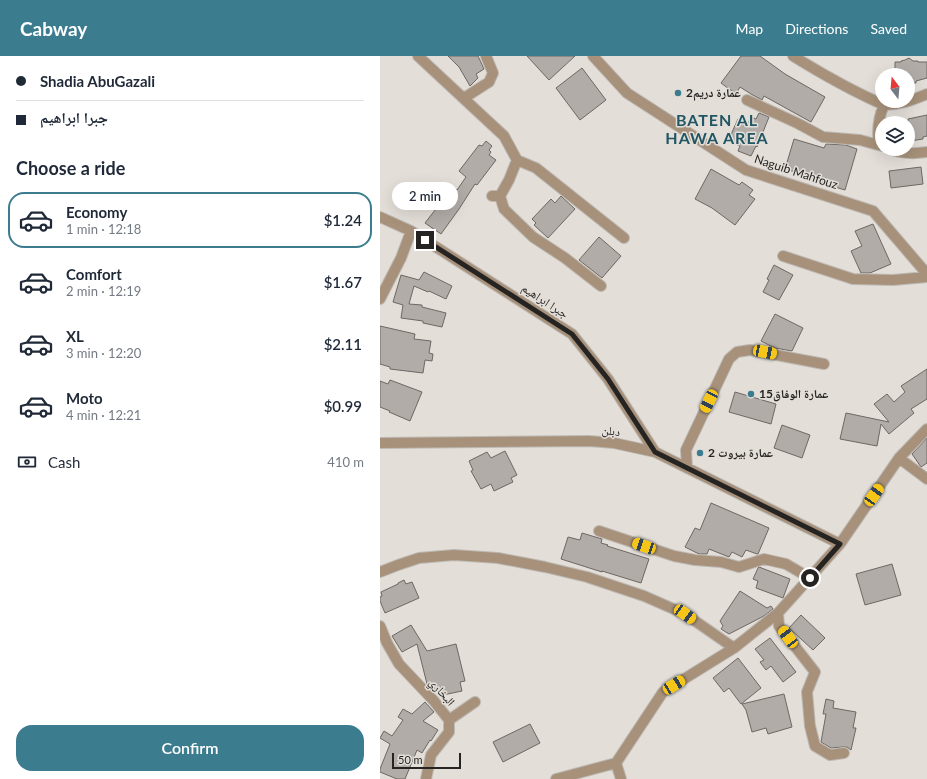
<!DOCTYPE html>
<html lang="en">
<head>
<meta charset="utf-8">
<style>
  body { margin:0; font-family:Lato,"Noto Naskh Arabic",sans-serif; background:#f2f2f3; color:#1f2937; height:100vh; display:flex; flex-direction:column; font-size:15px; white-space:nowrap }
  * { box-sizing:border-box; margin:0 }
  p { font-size:13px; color:#747a83 }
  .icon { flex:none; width:22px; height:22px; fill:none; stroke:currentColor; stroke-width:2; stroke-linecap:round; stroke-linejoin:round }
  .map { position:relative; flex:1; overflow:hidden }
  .panel { display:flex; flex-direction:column; background:#fff; width:380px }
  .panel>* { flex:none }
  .guide { display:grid; align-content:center; height:88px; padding:0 16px; background:#fff }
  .needle { width:26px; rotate:344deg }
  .buttons { position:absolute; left:495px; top:12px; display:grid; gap:8px }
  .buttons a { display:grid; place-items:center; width:40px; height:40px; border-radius:50%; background:#fff; box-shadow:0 4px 16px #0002; font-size:20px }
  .scale { position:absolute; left:12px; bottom:10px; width:69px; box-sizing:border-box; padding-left:4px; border:2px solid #262422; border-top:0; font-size:11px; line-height:14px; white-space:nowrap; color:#262422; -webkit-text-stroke:3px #e3ded8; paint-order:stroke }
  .end { position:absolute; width:18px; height:18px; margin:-9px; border:5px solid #262422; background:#fff; box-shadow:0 0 0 2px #fff }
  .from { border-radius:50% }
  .bubble { position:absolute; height:28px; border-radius:14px; background:#fff; box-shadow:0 4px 16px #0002; font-size:13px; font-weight:600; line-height:28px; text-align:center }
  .car { position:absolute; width:12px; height:24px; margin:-12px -6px; border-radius:5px; box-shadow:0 0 3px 1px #0007; background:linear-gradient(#f5c518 24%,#345 0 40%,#f5c518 0 76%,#345 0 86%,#f5c518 0) }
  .guide b { display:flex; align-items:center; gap:14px; height:38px; font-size:15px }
  .guide b+b { border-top:1px solid #e0e1e3 }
  .guide i { width:10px; height:10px; background:#1f2937 }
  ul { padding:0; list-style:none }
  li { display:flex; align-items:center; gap:12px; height:56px; margin:0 8px 6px; padding:0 8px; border:2px solid transparent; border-radius:16px }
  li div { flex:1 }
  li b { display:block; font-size:15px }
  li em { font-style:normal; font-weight:600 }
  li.active { border-color:#3b7d8f }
  li>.icon { width:36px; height:36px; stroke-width:1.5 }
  h2 { padding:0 16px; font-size:18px; line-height:48px }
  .pay { display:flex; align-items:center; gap:10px; height:44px; padding:0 16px; font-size:15px }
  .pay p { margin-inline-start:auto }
  .action { display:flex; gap:8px; margin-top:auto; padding:8px 16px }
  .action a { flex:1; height:46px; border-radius:16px; background:#3b7d8f; color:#fff; font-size:16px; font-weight:600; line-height:46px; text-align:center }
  header { display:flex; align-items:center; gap:24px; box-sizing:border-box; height:56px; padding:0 20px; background:#3b7d8f; color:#fff }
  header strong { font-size:19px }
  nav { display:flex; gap:22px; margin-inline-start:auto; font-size:14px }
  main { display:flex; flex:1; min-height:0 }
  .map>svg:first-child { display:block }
</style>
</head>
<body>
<header>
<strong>Cabway</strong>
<nav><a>Map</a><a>Directions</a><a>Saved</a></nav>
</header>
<main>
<section class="panel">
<div class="guide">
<b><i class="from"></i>Shadia AbuGazali</b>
<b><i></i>جبرا ابراهيم</b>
</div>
<h2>Choose a ride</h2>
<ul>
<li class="active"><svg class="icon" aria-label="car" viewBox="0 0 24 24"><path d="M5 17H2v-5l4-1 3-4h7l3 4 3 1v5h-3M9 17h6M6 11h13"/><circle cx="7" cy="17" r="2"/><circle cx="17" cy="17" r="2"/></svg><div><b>Economy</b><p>1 min · 12:18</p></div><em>$1.24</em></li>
<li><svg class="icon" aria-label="car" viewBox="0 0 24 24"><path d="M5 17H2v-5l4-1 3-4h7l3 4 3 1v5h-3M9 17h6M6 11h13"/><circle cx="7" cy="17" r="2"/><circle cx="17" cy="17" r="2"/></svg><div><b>Comfort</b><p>2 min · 12:19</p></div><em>$1.67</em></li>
<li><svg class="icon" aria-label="car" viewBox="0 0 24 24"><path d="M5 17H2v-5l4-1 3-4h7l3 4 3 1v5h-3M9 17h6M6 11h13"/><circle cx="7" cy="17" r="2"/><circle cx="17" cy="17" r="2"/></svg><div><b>XL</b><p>3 min · 12:20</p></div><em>$2.11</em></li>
<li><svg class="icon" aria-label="car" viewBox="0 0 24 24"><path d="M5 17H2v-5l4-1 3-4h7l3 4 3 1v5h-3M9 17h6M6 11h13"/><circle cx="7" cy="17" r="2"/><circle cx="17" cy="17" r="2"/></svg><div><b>Moto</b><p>4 min · 12:21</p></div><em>$0.99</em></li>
</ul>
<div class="pay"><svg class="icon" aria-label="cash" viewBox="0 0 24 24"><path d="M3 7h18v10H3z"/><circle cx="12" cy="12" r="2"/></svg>Cash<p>410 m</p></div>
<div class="action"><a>Confirm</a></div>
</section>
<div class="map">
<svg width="547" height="723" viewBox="0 0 547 723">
  <rect width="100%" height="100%" fill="#e3ded8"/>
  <path fill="#b1aca7" stroke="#6d6864" d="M68 0H98L104 13 96 18 98 22 90 30 79 11Z
    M147 0H195L169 24Z
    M361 0H380L405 18 445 41 431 66 384 40 382 44 371 38 360 31 356 38 341 27Z
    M529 2 533 5H538V6H547V22L536 25V27H528V19H515V6H521V5L525 4Z
    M202 12 226 44 200 64 176 32Z
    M379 57 389 61 377 91 376 90 371 100 358 95 360 90 348 85 358 63 368 67 371 61 376 63Z
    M547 59V80L543 81V83L530 85 529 83H528V63Z
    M414 83 444 92 446 88 466 89 477 93 465 134 435 125 436 122 405 113Z
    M106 85 112 90 109 94 111 96 109 99 116 104 97 129 95 128 79 153 61 178 45 167 59 149 72 131 77 134 86 121 79 115 99 89 102 90Z
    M541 111 543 128 511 132 509 115Z
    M331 113 359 129 362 126 373 134 369 139 375 143 355 169 332 152 315 143Z
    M181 140 195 153 168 182 154 169 156 167 152 163 171 143 175 147Z
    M493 168 511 208 490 217H481L471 195 482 190 475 175Z
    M219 181 241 200 222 222 199 204Z
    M394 209 413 219 399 244 383 236 389 224 387 223Z
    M44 216 72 230 66 243 49 235 48 236 34 230 29 248 42 249V251L66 257 62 271 43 267V265L21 262 23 249 13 246 21 219 39 224Z
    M395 258 423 272 412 295 395 292 381 285Z
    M0 270 35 278 34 283 51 285 49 297 53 298 52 305 45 304 43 317 10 313V311L0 308Z
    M547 313V343L531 353 534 357 509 378 501 368 497 390 460 383 466 357 509 366 494 348 507 338 514 346 525 336 521 330Z
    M10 324 42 336 30 365 9 356 10 355 0 351V325L8 328Z
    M355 336 396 348 391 368 349 356Z
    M402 369 430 379 422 402 394 392Z
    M547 382V407L541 411 532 398Z
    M125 395 137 419 131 422 133 426 114 435 111 428 101 433 91 415 93 414 89 405 107 396 111 402Z
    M331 447 389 472 378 498H377L366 494 362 501 352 496 349 501 329 493 327 498H319L305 491 315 472 320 474Z
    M202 477 222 483 221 487 228 489 227 490 269 503 261 527 222 515V516L181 503 188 481 200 484Z
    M512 508 521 539 485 549 476 518Z
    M379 511 410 523 403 542 376 532 378 525 373 523 378 512Z
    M24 524 26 528 32 526 39 542 5 557 0 545V541L2 540 1 536 18 528V527Z
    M360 535 387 552 391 550 393 553 384 560 349 578 341 573 343 570 340 565Z
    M421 559 445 582 433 594 409 572Z
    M31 569 47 595 76 588 85 625 80 626 82 635 63 639 61 632 53 634 47 628 37 588 22 596 12 580Z
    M390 582 416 616 403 626 391 610 386 614 380 606 384 604 375 593Z
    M358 602 381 632 361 648 349 632 344 636 333 622Z
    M404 638 412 671 388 678 386 672 372 676 366 654 362 648Z
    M446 643 454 645 453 652 476 656 473 672H476L471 694 467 691H463L451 692 441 686 446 658H443Z
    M45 646 54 656 43 665 58 674 51 685 50 684 42 697 37 694 25 723H17L0 716V713L10 688 0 682 4 675 12 680 23 664 18 661 23 653 32 658Z
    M150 668 160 687 123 706 113 686Z"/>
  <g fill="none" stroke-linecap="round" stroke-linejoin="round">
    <defs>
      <path id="minor" d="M38 0 124 80 137 104 129 124 120 140H112
        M213 0 247 37 366 114 493 155 547 218
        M413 0C442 18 472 35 504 49
        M84 42 109 26 113 17 106 0
        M367 44 417 67 443 81 480 84 502 90
        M499 89C497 75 498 62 504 49 520 49 532 44 547 38
        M509 93C522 98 534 98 547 96
        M137 104 156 112 244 182
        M120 140 124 153 153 181 185 202 221 230
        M0 161 31 175 192 278 228 323 275 396
        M403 200 473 223 513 224 547 221
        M0 243 21 202 31 175
        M0 387 209 385 234 387 275 396 460 488
        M519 402 547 423
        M307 412 306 394 349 303 357 296 370 294 444 308
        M219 475 294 500 315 504 341 506 359 511 384 503 406 508 430 522
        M0 516 18 509 39 502 74 499 118 502 165 511 207 521 264 540 305 558 354 592
        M398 557 399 570 435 616 427 636 430 670 435 690 450 699 464 697
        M0 570 7 587 19 608 54 645 69 664V676L51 699 46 723
        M69 664 95 646
        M236 707 241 723
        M176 723 236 707 283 636 354 592 398 557 460 488 519 402 547 373"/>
    </defs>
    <use href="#minor" stroke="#bdb9b4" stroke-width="12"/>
    <use href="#minor" stroke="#a7917a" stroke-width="10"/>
  </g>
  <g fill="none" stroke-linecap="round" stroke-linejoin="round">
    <path stroke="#262422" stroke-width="5" d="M45 184 192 278 228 323 275 396 460 488 430 522"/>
  </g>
  <g fill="#3b7d8f" stroke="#e3ded8" stroke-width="1.5">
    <circle cx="298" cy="37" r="4"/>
    <circle cx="371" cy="338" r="4"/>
    <circle cx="320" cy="397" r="4"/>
  </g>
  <g text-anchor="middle" stroke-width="3" stroke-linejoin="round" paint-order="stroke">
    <g font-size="12" font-weight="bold" fill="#262422" stroke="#e3ded8" text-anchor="start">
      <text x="306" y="41">عمارة دريم2</text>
      <text x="379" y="342">عمارة الوفاق15</text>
      <text x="328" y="401">عمارة بيروت 2</text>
    </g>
    <g font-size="12" fill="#262422" stroke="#e3ded8">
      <text transform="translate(416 116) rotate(18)" y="4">Naguib Mahfouz</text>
      <text transform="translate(165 245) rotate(33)" y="4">جبرا ابراهيم</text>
      <text transform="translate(231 375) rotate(7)" y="4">دبلن</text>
      <text transform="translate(62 636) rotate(49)" y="4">البخاري</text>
    </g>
    <g font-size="16" font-weight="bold" letter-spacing="1" fill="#215664" stroke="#e3ded8">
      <text x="337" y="70">BATEN AL<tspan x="337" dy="18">HAWA AREA</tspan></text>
    </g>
  </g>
</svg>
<div class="buttons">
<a><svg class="needle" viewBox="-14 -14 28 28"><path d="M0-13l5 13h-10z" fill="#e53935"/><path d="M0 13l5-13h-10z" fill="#747a83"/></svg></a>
<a><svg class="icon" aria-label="layers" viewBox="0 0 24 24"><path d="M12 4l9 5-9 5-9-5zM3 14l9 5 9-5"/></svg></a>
</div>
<div class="scale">50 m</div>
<i class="end from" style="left:430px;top:522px"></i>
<i class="end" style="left:45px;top:184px"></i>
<div class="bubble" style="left:12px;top:126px;width:66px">2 min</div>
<i class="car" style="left:385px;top:296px;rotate:101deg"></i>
<i class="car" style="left:329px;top:345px;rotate:206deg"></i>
<i class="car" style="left:494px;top:439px;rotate:35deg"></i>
<i class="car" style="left:264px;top:490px;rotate:289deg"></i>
<i class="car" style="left:305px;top:558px;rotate:125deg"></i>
<i class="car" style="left:408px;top:581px;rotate:323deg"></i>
<i class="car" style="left:294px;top:629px;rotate:58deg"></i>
</div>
</main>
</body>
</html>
